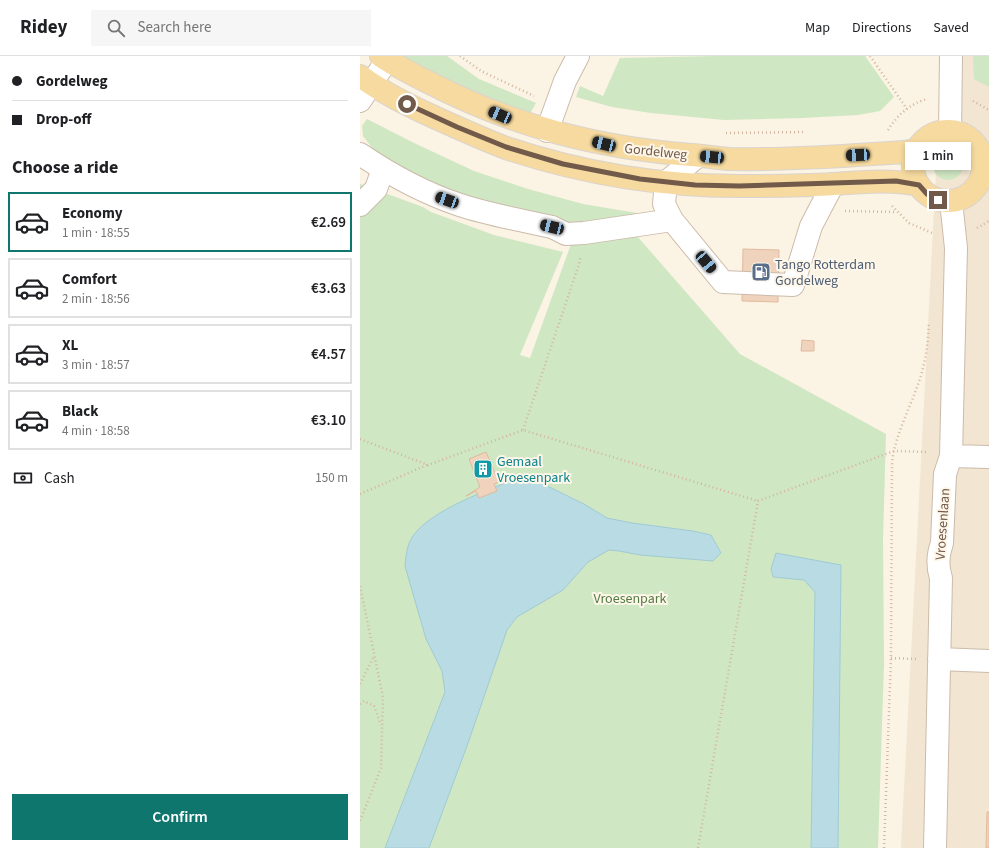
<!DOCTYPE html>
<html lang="en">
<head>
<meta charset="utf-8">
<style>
  body { margin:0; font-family:"Source Sans 3",sans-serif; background:#f6f6f6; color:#202124; height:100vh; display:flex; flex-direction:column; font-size:15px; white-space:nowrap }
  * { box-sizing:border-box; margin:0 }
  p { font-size:13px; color:#757577 }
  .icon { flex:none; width:22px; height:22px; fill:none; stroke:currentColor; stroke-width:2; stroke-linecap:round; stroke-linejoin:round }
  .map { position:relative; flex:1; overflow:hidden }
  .side { display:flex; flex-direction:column; background:#fff; width:360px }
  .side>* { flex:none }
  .hud { display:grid; align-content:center; height:88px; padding:0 12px; background:#fff }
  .end { position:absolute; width:18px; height:18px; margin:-9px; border:5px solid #725a4b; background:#fff; box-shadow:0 0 0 2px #fff }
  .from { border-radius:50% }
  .bubble { position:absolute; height:28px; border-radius:0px; background:#fff; box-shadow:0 2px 6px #0003; font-size:13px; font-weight:600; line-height:28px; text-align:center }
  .car { position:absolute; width:12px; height:24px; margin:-12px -6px; border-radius:5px; box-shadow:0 0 3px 1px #0007; background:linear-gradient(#222 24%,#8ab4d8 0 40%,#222 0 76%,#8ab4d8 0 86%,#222 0) }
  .hud b { display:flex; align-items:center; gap:14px; height:38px; font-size:15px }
  .hud b+b { border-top:1px solid #e0e0e0 }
  .hud i { width:10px; height:10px; background:#202124 }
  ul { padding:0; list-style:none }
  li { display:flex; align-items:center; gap:12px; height:60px; margin:0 8px 6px; padding:0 4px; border:2px solid #e0e0e0; border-radius:0px }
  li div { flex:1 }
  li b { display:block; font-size:15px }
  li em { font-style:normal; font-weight:600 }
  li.on { border-color:#0f766e }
  li>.icon { width:36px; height:36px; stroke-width:1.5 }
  h2 { padding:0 12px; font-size:18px; line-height:48px }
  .pay { display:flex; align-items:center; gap:10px; height:44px; padding:0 12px; font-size:15px }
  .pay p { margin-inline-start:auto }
  .action { display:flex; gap:8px; margin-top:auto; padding:8px 12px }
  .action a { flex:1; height:46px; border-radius:0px; background:#0f766e; color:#fff; font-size:16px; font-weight:600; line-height:46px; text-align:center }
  header { display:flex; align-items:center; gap:24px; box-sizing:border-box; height:56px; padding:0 20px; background:#fff; border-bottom:1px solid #e0e0e0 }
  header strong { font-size:19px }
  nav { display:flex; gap:22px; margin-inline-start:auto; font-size:14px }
  .search { width:280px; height:36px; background:#f6f6f6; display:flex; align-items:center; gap:10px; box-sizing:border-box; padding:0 14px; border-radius:0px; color:#757577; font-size:15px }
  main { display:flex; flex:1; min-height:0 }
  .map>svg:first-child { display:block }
</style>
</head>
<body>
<header>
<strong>Ridey</strong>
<div class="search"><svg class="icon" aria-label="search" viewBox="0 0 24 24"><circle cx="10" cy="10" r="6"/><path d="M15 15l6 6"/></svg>Search here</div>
<nav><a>Map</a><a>Directions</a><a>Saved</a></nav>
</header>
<main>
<section class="side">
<div class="hud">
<b><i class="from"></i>Gordelweg</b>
<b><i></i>Drop-off</b>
</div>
<h2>Choose a ride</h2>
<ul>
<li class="on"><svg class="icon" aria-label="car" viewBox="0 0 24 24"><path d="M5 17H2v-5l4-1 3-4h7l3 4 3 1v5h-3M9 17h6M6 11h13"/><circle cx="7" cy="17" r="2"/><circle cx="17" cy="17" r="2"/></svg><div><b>Economy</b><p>1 min · 18:55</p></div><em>€2.69</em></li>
<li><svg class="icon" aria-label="car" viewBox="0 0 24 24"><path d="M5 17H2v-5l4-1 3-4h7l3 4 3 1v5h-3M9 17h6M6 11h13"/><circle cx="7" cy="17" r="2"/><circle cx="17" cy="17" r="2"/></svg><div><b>Comfort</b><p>2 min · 18:56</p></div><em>€3.63</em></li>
<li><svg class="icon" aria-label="car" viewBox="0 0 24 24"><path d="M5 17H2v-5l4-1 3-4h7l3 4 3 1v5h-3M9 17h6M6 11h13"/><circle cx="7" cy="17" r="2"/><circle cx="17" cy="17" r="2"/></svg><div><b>XL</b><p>3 min · 18:57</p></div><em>€4.57</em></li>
<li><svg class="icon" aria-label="car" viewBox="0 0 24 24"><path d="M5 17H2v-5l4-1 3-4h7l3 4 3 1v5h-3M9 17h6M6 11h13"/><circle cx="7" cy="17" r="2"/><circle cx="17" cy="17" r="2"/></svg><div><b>Black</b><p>4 min · 18:58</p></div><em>€3.10</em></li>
</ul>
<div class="pay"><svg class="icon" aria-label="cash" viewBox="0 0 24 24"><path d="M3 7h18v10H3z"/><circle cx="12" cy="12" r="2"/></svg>Cash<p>150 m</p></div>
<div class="action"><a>Confirm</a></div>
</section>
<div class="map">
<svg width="629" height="792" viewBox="0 0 629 792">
  <rect width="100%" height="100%" fill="#fbf3e3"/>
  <path fill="#f2e5d2" d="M582 0H629V792H541Z"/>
  <path fill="#d0e7c3" d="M43 0H87L119 23 176 47 167 63 41 2Z
    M355 0H505L534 41 520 55 498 59 442 62 364 64 291 57 252 51 216 41 220 30 243 40 260 2Z
    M613 0H629V31L614 23Z
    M7 63 52 86 114 115 168 133 223 148 283 158 295 161 209 167 155 154 77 131 16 97 3 80 2 70Z
    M573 109a15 15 0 1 1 30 0a15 15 0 1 1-30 0Z
    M0 128 63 151 71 156 134 179 203 196 160 299 170 302 211 188 277 180 380 298 526 378 523 483 524 608 518 792H0Z"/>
  <path fill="#b9dbe3" stroke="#a0cad4" d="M167 420 224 448 247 462 272 467 333 475 351 479 361 497 353 505 280 499 259 495 249 494 228 506 203 534 157 561 147 574 107 690 69 792H25L85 636 82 615 66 583 45 510C46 500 47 488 53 480 71 454 128 434 158 422Z
    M416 497 481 509 478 792H451L455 536 444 524 413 521 411 513Z"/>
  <path fill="#efd3bc" stroke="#e0ba9e" d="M383 193 419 194 418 246 382 245Z
    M442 284 454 285V295H441Z
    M126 396 138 424 147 423 134 428 137 435 119 442 116 435 106 440 120 431 109 403Z
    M627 756H629V792H626Z"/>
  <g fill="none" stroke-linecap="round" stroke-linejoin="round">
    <defs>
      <path id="minor" d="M0 45 27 4
        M187 75 205 25 218 0
        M590 75 591 0
        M0 98C31 119 64 137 100 149 130 159 161 164 192 171L206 178 224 177 312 164
        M338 100 306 126 304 148 312 164 363 226 433 229 451 170 473 128
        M0 149 16 133 23 113
        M591 400 629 401
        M579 603 629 605
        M575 792 581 522C577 510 578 498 582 487L585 418 591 400 596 192 591 145"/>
      <path id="major" d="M21 0C36 10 52 18 68 26 153 70 238 92 332 99 344 100 357 102 369 103 427 104 486 100 544 96L557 94
        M0 20C26 39 56 53 85 66 105 75 125 84 146 92 221 117 299 130 378 130 410 130 443 130 474 128 503 126 530 123 559 129
        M553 110a35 35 0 1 1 70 0a35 35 0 1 1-70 0Z"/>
    </defs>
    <use href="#minor" stroke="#ccbbab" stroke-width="24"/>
    <use href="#major" stroke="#dad4d0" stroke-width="24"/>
    <path stroke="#d3b6a0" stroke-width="2.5" stroke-dasharray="1 3" stroke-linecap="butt" d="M100 0 121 15 174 40
      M510 0 547 53
      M613 45 629 54
      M528 74C537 59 550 48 567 43
      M366 77 445 76
      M532 150 549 167 572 177
      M485 155 536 156
      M617 172 629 165
      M163 374 219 208 221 200
      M0 383 68 409 163 374 398 445
      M0 438 67 409
      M0 530 23 641 21 712 0 765
      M531 602 556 603
      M0 628 14 600
      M0 648 4 645 14 650 21 669
      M338 792 398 445 534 395 568 396
      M524 792 531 602 532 406C536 374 555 344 563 312 567 297 568 282 569 266"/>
    <use href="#minor" stroke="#fff" stroke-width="22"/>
    <use href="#major" stroke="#f6da9f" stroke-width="22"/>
  </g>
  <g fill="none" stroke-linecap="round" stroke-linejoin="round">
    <path stroke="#725a4b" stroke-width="5" d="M47 48 97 71 146 91 203 108 280 123 335 129 379 130 536 125 559 129 567 138 578 144"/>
  </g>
  <defs>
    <symbol id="fuel-square" viewBox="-11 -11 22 22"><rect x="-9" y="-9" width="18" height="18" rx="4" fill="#5c6f8a" stroke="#fef7e9"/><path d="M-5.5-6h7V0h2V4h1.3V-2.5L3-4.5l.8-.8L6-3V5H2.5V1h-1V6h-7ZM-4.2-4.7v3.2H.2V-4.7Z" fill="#fff"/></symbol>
    <symbol id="building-square" viewBox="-11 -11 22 22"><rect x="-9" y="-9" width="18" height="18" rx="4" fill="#0f9aa8" stroke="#fef7e9"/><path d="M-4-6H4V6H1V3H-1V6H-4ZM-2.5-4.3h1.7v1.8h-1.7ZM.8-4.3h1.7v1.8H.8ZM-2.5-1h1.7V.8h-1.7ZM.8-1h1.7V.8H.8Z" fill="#fff"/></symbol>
  </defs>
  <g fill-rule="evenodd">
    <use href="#fuel-square" x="390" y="205" width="22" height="22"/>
    <use href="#building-square" x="112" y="402" width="22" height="22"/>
  </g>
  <g text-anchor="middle" stroke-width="4" stroke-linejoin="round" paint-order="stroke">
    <g font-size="14" fill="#725a4b" stroke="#fef7e9">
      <text transform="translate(296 95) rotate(6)" y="5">Gordelweg</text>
      <text transform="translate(582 468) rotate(-86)" y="5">Vroesenlaan</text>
    </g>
    <g font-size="14" fill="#4e5e75" stroke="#fef7e9" text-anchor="start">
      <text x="415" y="213">Tango Rotterdam<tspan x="415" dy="16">Gordelweg</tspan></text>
    </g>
    <g font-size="14" fill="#0d838f" stroke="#fef7e9" text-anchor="start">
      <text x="137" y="410">Gemaal<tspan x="137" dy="16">Vroesenpark</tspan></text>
    </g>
    <g font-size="14" fill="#547c46" stroke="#fef7e9">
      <text x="270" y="547">Vroesenpark</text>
    </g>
  </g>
</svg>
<i class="end from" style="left:47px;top:48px"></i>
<i class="end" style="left:578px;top:144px"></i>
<div class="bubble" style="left:545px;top:86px;width:66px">1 min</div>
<i class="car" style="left:140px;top:59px;rotate:293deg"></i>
<i class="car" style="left:244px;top:88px;rotate:284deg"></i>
<i class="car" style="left:498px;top:99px;rotate:267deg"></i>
<i class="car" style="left:352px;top:101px;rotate:275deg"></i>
<i class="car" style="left:87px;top:144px;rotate:290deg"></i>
<i class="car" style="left:192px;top:171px;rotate:284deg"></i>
<i class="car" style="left:346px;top:206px;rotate:140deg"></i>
</div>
</main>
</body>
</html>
